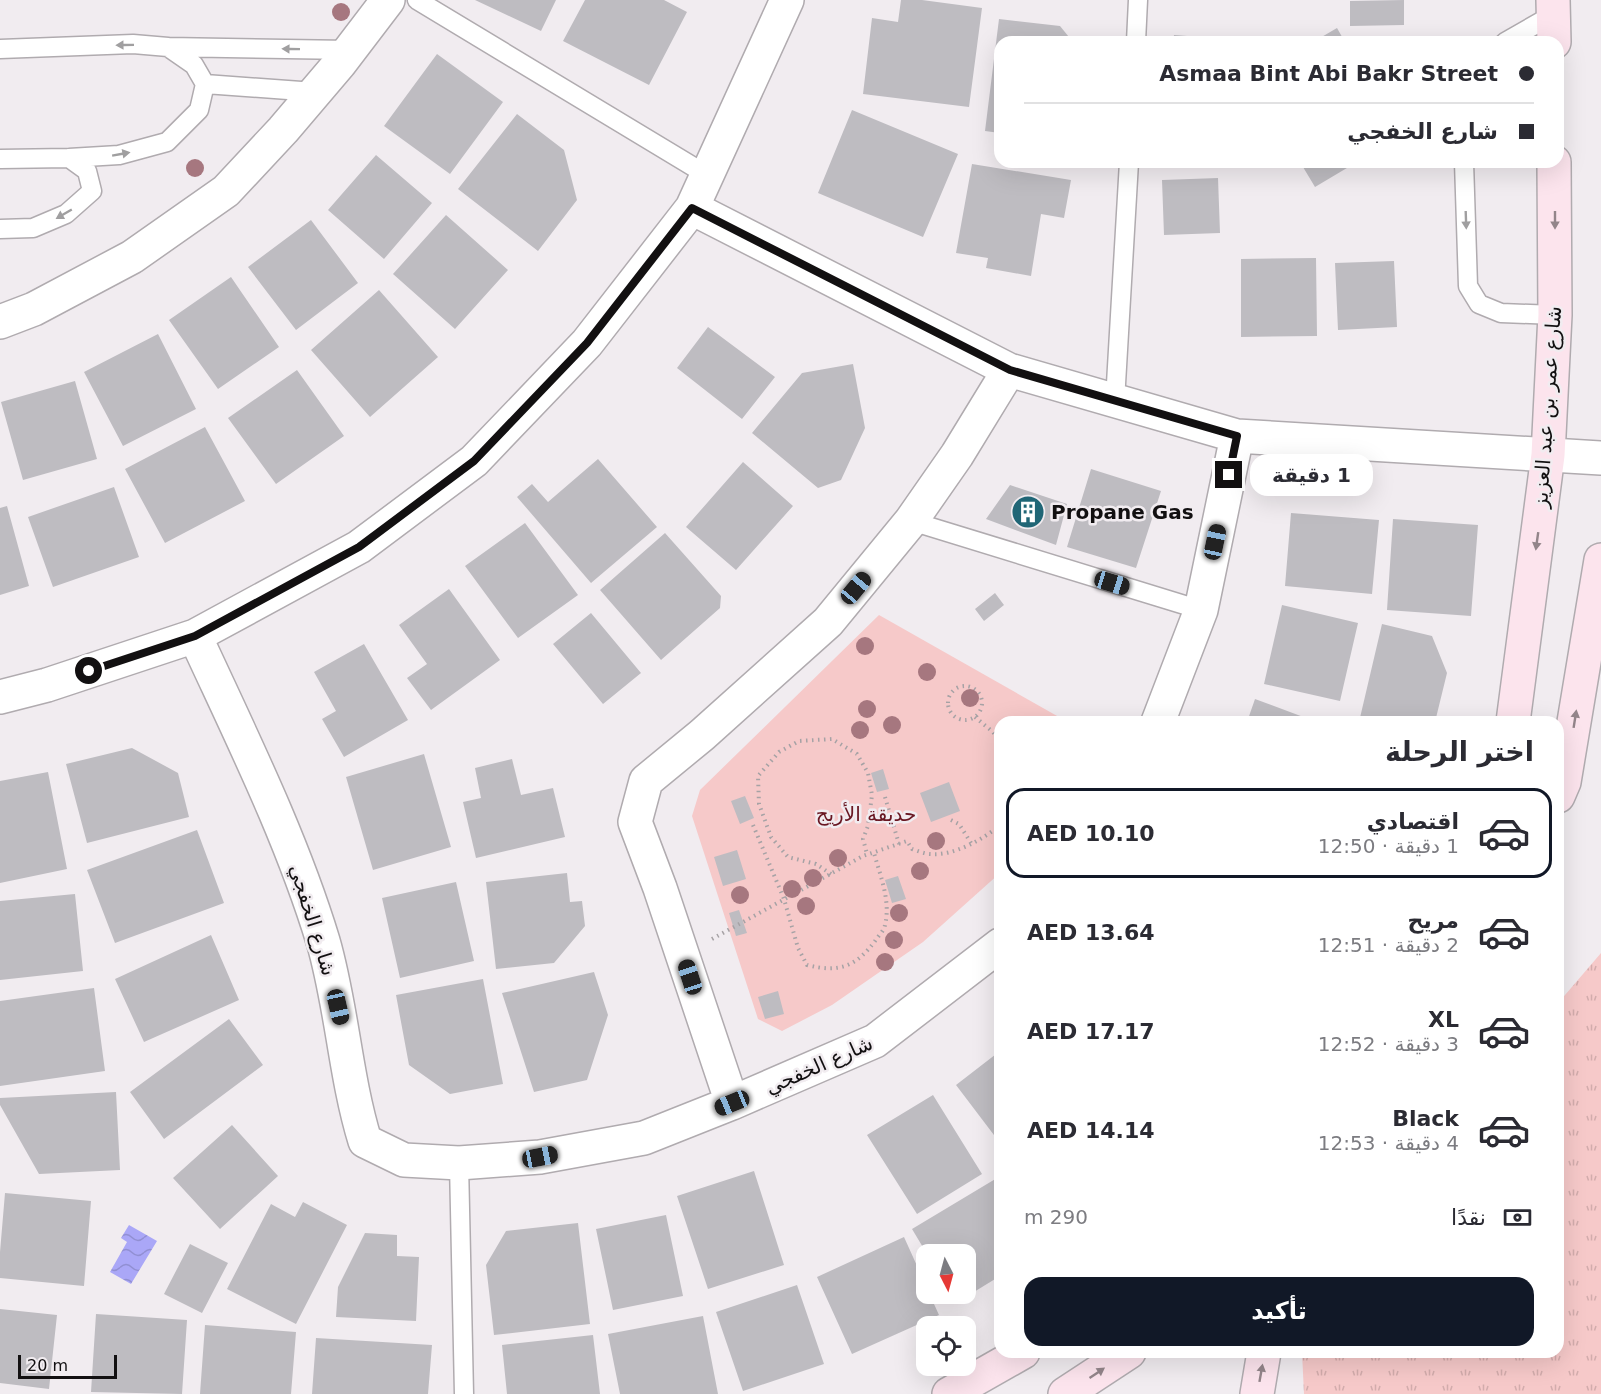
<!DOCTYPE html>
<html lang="ar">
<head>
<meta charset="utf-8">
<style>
  body { margin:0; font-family:"DejaVu Sans","Noto Naskh Arabic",sans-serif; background:#f2f2f3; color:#2b2b33; direction:rtl; height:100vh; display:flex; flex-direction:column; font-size:22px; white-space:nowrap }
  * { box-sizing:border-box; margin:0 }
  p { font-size:20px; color:#7c7c81 }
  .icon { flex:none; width:33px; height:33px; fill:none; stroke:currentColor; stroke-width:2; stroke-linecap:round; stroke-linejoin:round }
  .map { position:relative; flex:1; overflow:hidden; direction:ltr }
  .panel { position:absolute; left:994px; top:716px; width:570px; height:642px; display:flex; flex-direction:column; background:#fff; border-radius:18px; box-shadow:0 6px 24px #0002; direction:rtl }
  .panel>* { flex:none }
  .banner { position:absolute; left:994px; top:36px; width:570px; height:132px; border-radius:18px; box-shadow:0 6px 24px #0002; direction:rtl; display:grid; align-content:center; height:132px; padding:0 30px; background:#fff }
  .needle { width:39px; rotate:174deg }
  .fabs { position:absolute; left:916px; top:1244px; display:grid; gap:12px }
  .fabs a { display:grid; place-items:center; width:60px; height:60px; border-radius:12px; background:#fff; box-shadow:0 6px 24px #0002; font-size:30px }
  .scale { position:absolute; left:18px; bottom:15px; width:99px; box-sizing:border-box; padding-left:6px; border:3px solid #121011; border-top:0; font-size:16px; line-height:21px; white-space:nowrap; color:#121011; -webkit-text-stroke:4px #f1ecf0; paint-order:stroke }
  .end { position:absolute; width:27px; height:27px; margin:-14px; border:8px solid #121011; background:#fff; box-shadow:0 0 0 3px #fff }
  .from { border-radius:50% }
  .bubble { position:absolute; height:42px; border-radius:18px; background:#fff; box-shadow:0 6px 24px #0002; font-size:20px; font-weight:700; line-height:42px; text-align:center; direction:rtl }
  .car { position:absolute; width:18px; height:36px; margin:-18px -9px; border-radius:8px; box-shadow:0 0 4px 2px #0007; background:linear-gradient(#222 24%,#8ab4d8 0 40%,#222 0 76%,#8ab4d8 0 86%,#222 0) }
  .banner b { display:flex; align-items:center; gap:21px; height:57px; font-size:22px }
  .banner b+b { border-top:2px solid #e1e1e2 }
  .banner i { width:15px; height:15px; background:#2b2b33 }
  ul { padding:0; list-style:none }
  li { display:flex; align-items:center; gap:18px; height:90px; margin:0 12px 9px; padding:0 18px; border:3px solid transparent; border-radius:18px }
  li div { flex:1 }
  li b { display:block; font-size:22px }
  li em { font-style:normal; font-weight:700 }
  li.current { border-color:#111827 }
  li>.icon { width:54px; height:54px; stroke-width:1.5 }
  h2 { padding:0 30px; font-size:27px; line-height:72px }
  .pay { display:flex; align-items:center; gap:15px; height:66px; padding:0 30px; font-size:22px }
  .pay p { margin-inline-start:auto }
  .action { display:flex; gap:12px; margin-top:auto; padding:12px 30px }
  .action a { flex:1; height:69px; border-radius:18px; background:#111827; color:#fff; font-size:24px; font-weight:700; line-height:69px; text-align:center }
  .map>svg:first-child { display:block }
</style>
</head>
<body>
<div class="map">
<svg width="1601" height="1394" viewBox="0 0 1601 1394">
  <defs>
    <pattern id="grass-tufts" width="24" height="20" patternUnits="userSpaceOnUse" patternTransform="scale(1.5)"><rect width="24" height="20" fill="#f6c9c9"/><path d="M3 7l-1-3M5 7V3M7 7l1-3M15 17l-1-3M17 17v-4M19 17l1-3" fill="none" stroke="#d2acac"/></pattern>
    <pattern id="water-waves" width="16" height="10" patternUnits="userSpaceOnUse" patternTransform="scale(1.5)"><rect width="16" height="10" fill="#aaa7f7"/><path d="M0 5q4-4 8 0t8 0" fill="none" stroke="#918fd3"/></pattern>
  </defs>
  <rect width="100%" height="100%" fill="#f1ecf0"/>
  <path fill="url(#grass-tufts)" d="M1601 953V1394H1304L1302 1352H1558L1559 1002Z"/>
  <path fill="#f6c9c9" d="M879 615 1066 721 1000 722V873L923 942 832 1005 782 1031 758 1019 692 816 700 790Z"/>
  <path fill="url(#water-waves)" d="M129 1225 157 1241 131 1284 110 1272 127 1242 121 1238Z"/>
  <path fill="#bebcc1" d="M475 0H556L541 31Z
    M585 0H664L687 12 649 85 563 41Z
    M901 0H922L982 8 969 107 863 94 872 18 898 22Z
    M1404 0V25L1350 26V1Z
    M999 19 1060 26 1073 42H1000V133L985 131Z
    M1337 28 1345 42H1313Z
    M1174 35 1200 37 1199 42H1173Z
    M437 54 503 102 450 174 384 126Z
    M852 110 958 154 923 237 818 193Z
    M517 114 564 150 577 200 538 251 458 189Z
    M376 155 432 203 384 259 328 210Z
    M1300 162H1357L1315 187Z
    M972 164 1071 180 1064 218 1041 214 1031 276 986 268 988 258 956 253Z
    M1218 178 1220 233 1164 235 1162 180Z
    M446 215 508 270 455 329 393 274Z
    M311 220 358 283 296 330 248 267Z
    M1316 258 1317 336 1241 337V259Z
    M1394 261 1397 327 1338 330 1335 263Z
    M231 277 279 347 218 389 169 320Z
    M379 290 438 357 370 417 311 350Z
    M708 327 775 377 742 419 677 368Z
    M158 334 196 409 123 446 84 372Z
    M853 364 865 428 841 480 818 488 752 433 802 373Z
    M297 370 344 436 276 484 228 418Z
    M75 381 97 459 23 480 1 402Z
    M205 427 245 501 165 543 125 469Z
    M598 459 657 527 591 583 517 497 532 484 548 502Z
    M743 462 793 506 736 570 686 527Z
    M1091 469 1161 491 1136 568 1067 547Z
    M1010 485 1067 504 1056 545 986 519Z
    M114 487 139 557 53 587 28 517Z
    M7 506 29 586 0 595V508Z
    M1291 513 1379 520 1372 594 1285 586Z
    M1393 519 1478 525 1471 616 1387 610Z
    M525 523 578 595 518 638 465 566Z
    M665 533 721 596 720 608 661 660 600 590Z
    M449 589 500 660 431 710 407 678 427 664 399 625Z
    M995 593 1004 605 984 621 975 609Z
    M1282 605 1358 623 1340 701 1264 684Z
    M591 613 641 673 603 704 553 644Z
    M1382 624 1432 636 1447 673 1435 722H1359Z
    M364 644 408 720 344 757 322 719 336 711 314 672Z
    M1255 699 1314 721V722H1247Z
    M132 748 178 773 189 817 87 843 66 764Z
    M424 754 451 847 373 870 346 777Z
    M512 759 521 795 553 788 565 837 476 858 463 802 481 798 475 768Z
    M883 769 889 789 877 792 871 773Z
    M48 772 67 869 0 883V781Z
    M949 782 960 811 931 822 920 793Z
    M745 796 754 818 740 824 731 801Z
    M197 830 224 903 115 943 87 870Z
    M737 850 746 879 723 886 714 857Z
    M567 873 570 902 582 901 585 926 554 963 496 969 486 882Z
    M898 876 906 899 892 903 885 880Z
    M456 882 474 961 400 978 382 898Z
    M75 894 83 971 0 980V901Z
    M739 910 747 933 736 936 729 913Z
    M211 935 239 1000 144 1042 115 979Z
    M594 972 608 1015 587 1080 534 1092 502 993Z
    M483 979 503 1084 450 1094 409 1065 396 995Z
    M94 988 105 1071 0 1086V1001Z
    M778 991 784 1014 765 1019 758 997Z
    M229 1019 263 1065 164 1139 130 1092Z
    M1000 1051V1143L956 1085Z
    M116 1092 120 1170 39 1174 0 1105V1098Z
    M933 1095 982 1174 917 1214 867 1135Z
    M232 1125 278 1176 220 1229 173 1178Z
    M754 1171 784 1265 708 1289 677 1196Z
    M997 1178 1000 1184V1276L956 1303 951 1293H966V1254H927L912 1229Z
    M5 1193 91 1201 84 1286 0 1278V1252Z
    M303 1202 347 1225 296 1324 227 1289 271 1204 295 1217Z
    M666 1215 683 1296 613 1310 596 1229Z
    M578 1223 590 1324 494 1335 486 1265 506 1231Z
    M365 1233 397 1235V1256L419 1257 416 1321 336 1317 338 1287Z
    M904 1237 927 1288V1293H929L939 1315 852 1354 817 1277Z
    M190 1244 228 1263 202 1313 164 1294Z
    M797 1285 824 1364 743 1391 716 1312Z
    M0 1309 57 1315 49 1389 0 1383Z
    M96 1314 187 1320 182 1394 91 1392Z
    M703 1316 718 1394H620L608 1334Z
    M205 1325 296 1332 291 1394H200Z
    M593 1335 600 1394H507L502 1345Z
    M316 1338 432 1345 428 1394H312Z"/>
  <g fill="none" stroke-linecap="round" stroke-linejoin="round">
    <defs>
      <path id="lane" d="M417 0 707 175
        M1136 42 1138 0
        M1505 42 1554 14
        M168 47 350 50
        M0 49 133 44 168 47 194 65 205 84 199 110 167 142 119 155 69 158 0 159
        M205 84 315 92
        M1464 162 1468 286 1479 304 1501 313 1555 315
        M0 229 33 228 66 214 92 191 87 171 69 158
        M1115 401 1129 162
        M911 521 1201 610
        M459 1163 464 1394"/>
      <path id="street" d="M692 208 1009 370 1237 436 1601 458
        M0 322 34 309 132 257 226 191 283 130 340 63 388 0
        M195 636C241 736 291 836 323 941 342 1006 345 1076 365 1141L404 1160 459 1163 540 1157 644 1138 732 1103 875 1041 1000 945
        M0 697 47 685 195 636 359 547 474 461 587 343 692 208 787 0
        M1158 722 1201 610 1237 436
        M732 1103 660 888 635 822 646 781 702 735 828 622 911 521 957 455 1009 370"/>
      <path id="secondary" d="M1553 0 1554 42
        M1513 722 1548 455 1555 315 1554 162
        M1558 796 1564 782 1601 560
        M949 1394 1023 1352
        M1065 1394 1129 1352
        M1257 1394 1264 1352"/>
    </defs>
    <use href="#lane" stroke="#b0abaf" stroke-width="21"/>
    <use href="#street" stroke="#b0abaf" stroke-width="36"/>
    <use href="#secondary" stroke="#b0abaf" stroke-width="36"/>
    <path stroke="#a6a2a5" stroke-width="4" stroke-dasharray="1.5 4.5" stroke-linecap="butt" d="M948 703a17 17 0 1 1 34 0a17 17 0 1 1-34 0Z
      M975 717 993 732 1000 742
      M885 797 899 844
      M951 820 959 824 971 843
      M753 825 784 899 798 948 807 965C838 973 856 967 875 941 878 936 884 931 885 925 891 901 880 875 874 853
      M831 874 816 864 788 857 771 837 759 804 758 776 779 752 799 741 832 739 857 754 868 773 872 795 868 826 863 839 867 854
      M712 939 863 856 907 841 912 849C918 851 925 854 931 854 954 856 984 839 1000 825"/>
    <use href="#lane" stroke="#fff" stroke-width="18"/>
    <use href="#street" stroke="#fff" stroke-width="33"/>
    <use href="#secondary" stroke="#fce4ed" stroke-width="33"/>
  </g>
  <g fill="#a6777f">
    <circle cx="341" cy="12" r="9"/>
    <circle cx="195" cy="168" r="9"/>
    <circle cx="865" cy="646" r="9"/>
    <circle cx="927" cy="672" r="9"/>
    <circle cx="970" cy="698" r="9"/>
    <circle cx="867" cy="709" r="9"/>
    <circle cx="892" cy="725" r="9"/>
    <circle cx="860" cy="730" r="9"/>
    <circle cx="936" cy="841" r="9"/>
    <circle cx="838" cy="858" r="9"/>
    <circle cx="920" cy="871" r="9"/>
    <circle cx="813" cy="878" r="9"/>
    <circle cx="792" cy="889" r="9"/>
    <circle cx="740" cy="895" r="9"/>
    <circle cx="806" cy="906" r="9"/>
    <circle cx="899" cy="913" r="9"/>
    <circle cx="894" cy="940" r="9"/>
    <circle cx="885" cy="962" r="9"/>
  </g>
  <defs><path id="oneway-solid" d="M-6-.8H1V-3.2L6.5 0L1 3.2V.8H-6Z" transform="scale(1.5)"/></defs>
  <g fill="#a09fa0">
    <use href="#oneway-solid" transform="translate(125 45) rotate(179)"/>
    <use href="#oneway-solid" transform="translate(291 49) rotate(-179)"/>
    <use href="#oneway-solid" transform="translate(121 154) rotate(-10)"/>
    <use href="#oneway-solid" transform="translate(64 214) rotate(150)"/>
    <use href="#oneway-solid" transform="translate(1466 220) rotate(88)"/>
  </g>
  <g fill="#93858a">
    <use href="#oneway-solid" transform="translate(1555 220) rotate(90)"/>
    <use href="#oneway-solid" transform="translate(1537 541) rotate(98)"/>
    <use href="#oneway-solid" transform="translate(1575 719) rotate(-81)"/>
    <use href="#oneway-solid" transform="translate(1097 1373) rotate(-34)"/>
    <use href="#oneway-solid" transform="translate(1261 1373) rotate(-80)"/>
  </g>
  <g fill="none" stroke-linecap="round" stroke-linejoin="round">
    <path stroke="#121011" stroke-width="8" d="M89 671 195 636 359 547 474 461 587 343 692 208 1010 370 1237 436 1229 475"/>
  </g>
  <defs>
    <symbol id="building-disc" viewBox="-11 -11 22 22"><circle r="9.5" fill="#206676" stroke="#f1ecf0"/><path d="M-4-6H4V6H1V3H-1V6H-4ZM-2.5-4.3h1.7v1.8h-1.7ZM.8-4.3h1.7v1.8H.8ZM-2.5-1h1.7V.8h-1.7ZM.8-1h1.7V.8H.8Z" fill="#fff"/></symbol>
  </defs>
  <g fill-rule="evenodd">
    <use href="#building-disc" x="1009" y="493" width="38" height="38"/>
  </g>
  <g text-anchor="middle" stroke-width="5" stroke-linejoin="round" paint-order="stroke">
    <g font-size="20" fill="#121011" stroke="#f1ecf0">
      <text transform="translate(1547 407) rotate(-86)" y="7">شارع عمر بن عبد العزيز</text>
      <text transform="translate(313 920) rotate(73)" y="7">شارع الخفجي</text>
      <text transform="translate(819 1065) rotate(-24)" y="7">شارع الخفجي</text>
    </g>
    <g font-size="20" font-weight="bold" fill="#121011" stroke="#f1ecf0" text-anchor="start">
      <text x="1051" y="519">Propane Gas</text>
    </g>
    <g font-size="20" fill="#691722" stroke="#f1ecf0">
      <text x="866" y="821">حديقة الأريج</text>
    </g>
  </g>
</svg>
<div class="fabs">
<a><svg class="needle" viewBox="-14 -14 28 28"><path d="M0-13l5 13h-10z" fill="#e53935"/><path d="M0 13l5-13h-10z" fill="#7c7c81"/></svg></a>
<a><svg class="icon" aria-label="locate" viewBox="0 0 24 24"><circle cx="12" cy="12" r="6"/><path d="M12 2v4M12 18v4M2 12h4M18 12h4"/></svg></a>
</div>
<div class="scale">20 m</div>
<i class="end from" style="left:89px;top:671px"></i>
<i class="end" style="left:1229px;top:475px"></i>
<div class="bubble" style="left:1250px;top:454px;width:123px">1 دقيقة</div>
<i class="car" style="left:1215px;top:542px;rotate:12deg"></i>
<i class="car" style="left:1112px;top:583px;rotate:107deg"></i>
<i class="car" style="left:856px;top:588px;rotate:40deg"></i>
<i class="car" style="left:690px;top:977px;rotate:342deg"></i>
<i class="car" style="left:338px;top:1007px;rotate:167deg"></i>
<i class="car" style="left:732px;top:1103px;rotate:248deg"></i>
<i class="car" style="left:540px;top:1157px;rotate:79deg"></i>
<div class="banner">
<b><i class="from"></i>Asmaa Bint Abi Bakr Street</b>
<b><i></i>شارع الخفجي</b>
</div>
<section class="panel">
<h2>اختر الرحلة</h2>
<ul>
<li class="current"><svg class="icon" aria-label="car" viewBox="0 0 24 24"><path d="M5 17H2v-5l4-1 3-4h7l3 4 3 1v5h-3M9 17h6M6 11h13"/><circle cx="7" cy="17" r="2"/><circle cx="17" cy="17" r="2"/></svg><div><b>اقتصادي</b><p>1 دقيقة · 12:50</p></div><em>AED 10.10</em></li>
<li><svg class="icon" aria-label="car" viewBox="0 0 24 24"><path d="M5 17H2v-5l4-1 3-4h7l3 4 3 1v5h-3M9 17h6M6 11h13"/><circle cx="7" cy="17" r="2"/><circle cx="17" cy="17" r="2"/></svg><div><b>مريح</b><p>2 دقيقة · 12:51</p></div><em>AED 13.64</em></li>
<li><svg class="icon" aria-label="car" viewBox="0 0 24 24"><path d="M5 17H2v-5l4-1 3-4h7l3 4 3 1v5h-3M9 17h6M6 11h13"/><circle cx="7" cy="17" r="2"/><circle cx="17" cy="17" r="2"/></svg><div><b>XL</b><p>3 دقيقة · 12:52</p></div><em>AED 17.17</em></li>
<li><svg class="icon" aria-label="car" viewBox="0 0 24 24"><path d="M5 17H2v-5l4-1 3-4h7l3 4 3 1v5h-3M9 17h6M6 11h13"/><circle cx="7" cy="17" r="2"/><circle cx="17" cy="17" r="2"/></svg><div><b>Black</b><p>4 دقيقة · 12:53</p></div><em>AED 14.14</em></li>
</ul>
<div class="pay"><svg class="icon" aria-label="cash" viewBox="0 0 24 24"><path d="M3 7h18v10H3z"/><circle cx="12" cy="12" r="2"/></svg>نقدًا<p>290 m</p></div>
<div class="action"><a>تأكيد</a></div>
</section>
</div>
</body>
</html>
